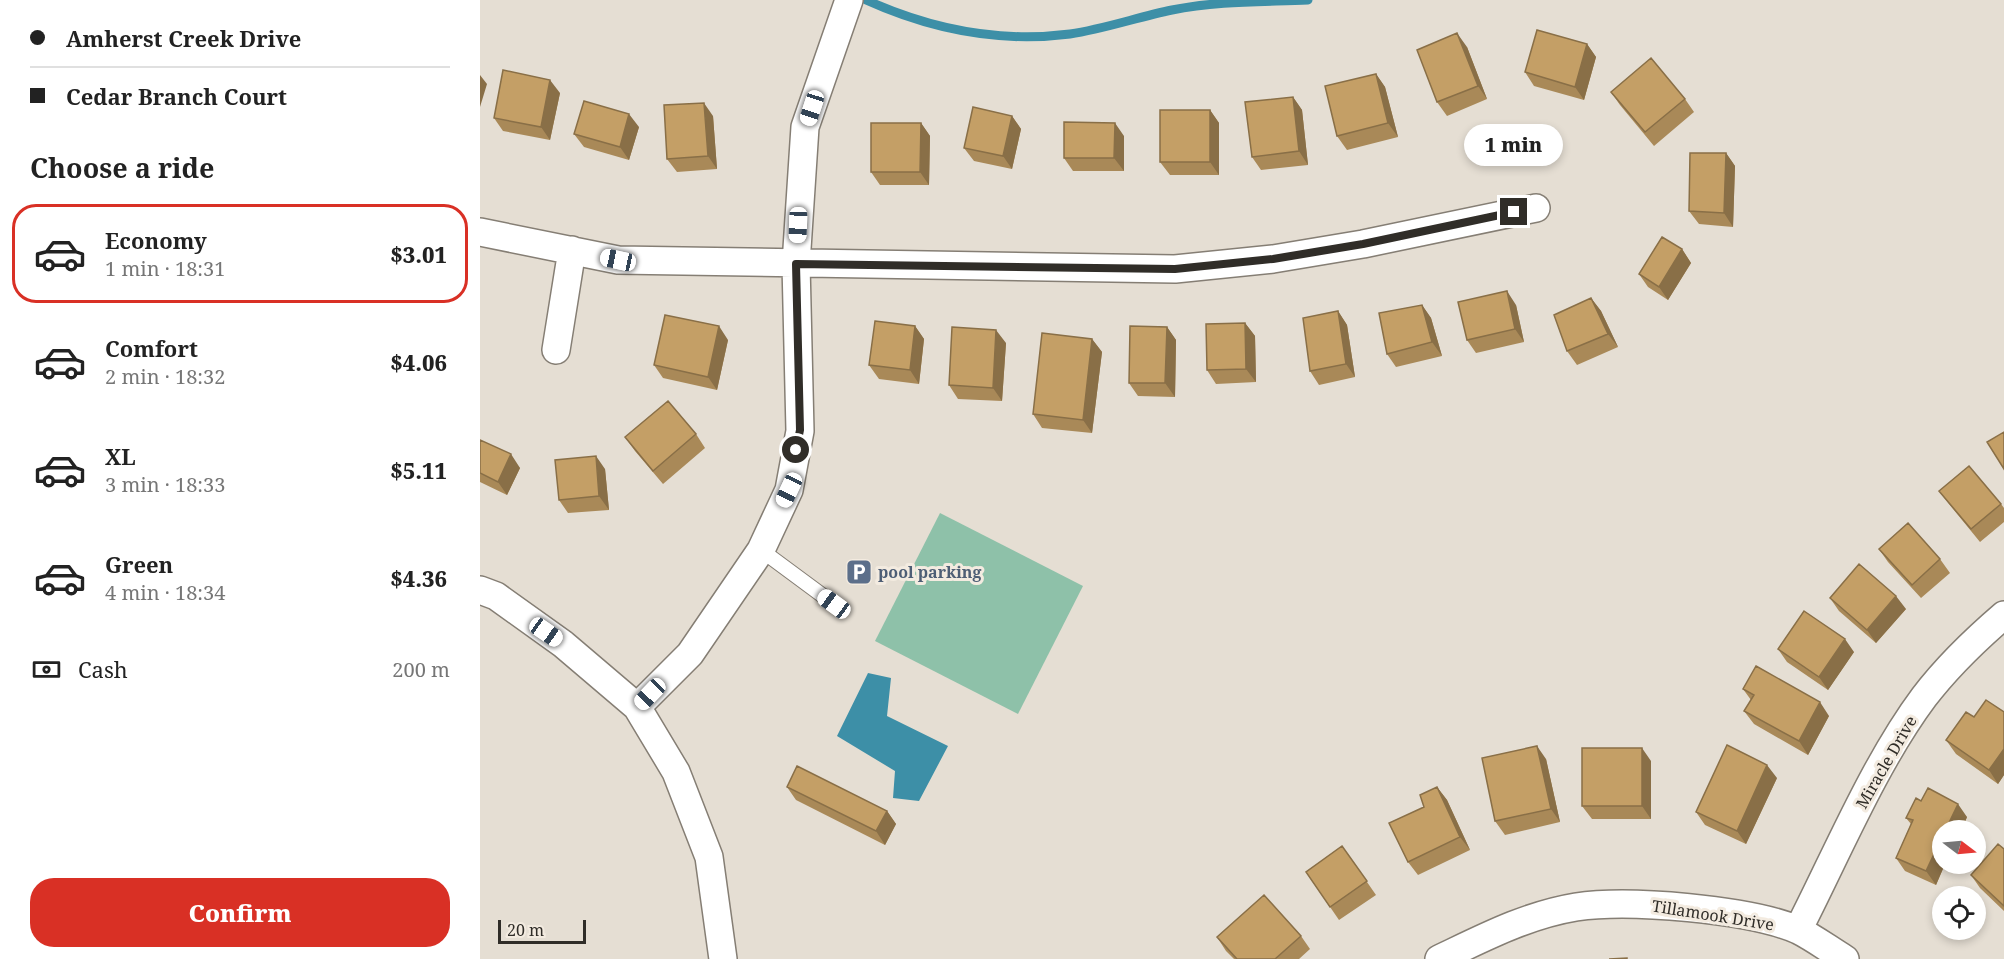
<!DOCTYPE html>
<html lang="en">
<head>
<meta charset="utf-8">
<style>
  body { margin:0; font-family:"Noto Serif",serif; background:#f6f6f6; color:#222; height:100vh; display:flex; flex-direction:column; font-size:22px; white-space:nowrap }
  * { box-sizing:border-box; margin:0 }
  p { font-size:20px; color:#767676 }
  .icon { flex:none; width:33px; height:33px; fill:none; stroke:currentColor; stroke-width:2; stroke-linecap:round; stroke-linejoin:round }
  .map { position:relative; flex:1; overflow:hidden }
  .details { display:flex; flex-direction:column; background:#fff; width:480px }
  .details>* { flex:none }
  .guide { display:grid; align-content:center; height:132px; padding:0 30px; background:#fff }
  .needle { width:39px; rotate:106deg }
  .tools { position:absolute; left:1452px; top:820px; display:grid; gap:12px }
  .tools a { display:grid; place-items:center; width:54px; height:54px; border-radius:50%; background:#fff; box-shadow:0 3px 9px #0003; font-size:30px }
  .scale { position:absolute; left:18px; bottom:15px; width:88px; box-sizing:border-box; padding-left:6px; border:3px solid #302d28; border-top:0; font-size:16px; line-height:21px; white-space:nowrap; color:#302d28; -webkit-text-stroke:4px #f3ebe0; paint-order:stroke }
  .end { position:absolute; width:27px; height:27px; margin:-14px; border:8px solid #302d28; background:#fff; box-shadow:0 0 0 3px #fff }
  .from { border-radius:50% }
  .bubble { position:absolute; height:42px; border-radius:21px; background:#fff; box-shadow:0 3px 9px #0003; font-size:20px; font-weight:800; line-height:42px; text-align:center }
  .car { position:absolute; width:18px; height:36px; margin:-18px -9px; border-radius:8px; box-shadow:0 0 4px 2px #0007; background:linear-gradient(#fff 24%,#345 0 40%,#fff 0 76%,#345 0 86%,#fff 0) }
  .guide b { display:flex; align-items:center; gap:21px; height:57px; font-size:22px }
  .guide b+b { border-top:2px solid #e0e0e0 }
  .guide i { width:15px; height:15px; background:#222 }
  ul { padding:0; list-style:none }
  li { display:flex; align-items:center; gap:18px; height:99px; margin:0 12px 9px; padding:0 18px; border:3px solid transparent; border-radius:24px }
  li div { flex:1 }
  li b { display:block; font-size:22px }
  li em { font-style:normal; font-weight:800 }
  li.current { border-color:#d93025 }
  li>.icon { width:54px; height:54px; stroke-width:1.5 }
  h2 { padding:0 30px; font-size:27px; line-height:72px }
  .pay { display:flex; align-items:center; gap:15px; height:66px; padding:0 30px; font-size:22px }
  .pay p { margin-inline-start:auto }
  .cta { display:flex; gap:12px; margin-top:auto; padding:12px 30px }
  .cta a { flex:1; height:69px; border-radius:24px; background:#d93025; color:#fff; font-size:24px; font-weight:800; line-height:69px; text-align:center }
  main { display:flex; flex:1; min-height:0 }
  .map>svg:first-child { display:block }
</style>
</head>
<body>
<main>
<section class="details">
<div class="guide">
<b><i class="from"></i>Amherst Creek Drive</b>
<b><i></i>Cedar Branch Court</b>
</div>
<h2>Choose a ride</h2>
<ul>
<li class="current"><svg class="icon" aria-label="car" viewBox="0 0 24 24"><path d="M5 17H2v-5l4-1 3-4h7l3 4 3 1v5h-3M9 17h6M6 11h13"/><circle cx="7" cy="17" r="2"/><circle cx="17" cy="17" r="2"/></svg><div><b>Economy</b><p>1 min · 18:31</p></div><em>$3.01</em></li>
<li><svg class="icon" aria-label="car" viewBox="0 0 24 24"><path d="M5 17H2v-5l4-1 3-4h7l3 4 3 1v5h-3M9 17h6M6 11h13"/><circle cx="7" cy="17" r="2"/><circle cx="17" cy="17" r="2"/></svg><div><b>Comfort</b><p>2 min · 18:32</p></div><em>$4.06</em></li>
<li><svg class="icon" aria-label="car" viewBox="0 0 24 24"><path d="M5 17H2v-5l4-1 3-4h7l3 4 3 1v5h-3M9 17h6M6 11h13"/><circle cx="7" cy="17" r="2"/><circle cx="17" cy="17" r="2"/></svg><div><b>XL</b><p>3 min · 18:33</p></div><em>$5.11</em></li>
<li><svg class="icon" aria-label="car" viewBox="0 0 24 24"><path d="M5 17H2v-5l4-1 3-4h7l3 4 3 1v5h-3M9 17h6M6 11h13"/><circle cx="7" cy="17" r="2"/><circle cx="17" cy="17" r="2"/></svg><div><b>Green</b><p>4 min · 18:34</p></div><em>$4.36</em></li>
</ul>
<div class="pay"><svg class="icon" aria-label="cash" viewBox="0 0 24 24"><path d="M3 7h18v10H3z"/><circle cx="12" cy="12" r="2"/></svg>Cash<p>200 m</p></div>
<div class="cta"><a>Confirm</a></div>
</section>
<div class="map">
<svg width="1524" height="959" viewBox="0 0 1524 959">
  <rect width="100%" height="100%" fill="#e5ded3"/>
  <path fill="#8ec1a9" d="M460 513 603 586 538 714 395 641Z"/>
  <path fill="#3d8fa7" d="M388 673 411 678 407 716 468 746 439 801 413 798 415 771 357 736Z"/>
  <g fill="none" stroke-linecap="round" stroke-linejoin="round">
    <path stroke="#3d8fa7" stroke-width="9" d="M386 0C450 29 519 43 590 34 624 29 658 17 692 10 736 1 783 2 828 0"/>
    <defs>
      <path id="lane" d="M281 550 354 604"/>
      <path id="street" d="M0 232 138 260 695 269 793 259 883 244 1056 208
        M76 350 92 250
        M0 590 16 596 83 644 157 707 196 772 229 857 243 959
        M157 707 210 654 281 550 309 490 320 431 316 264 325 127 369 0
        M1318 930C1356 856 1394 764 1444 697 1467 667 1496 639 1524 615
        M959 959C1003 938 1047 915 1096 907 1149 899 1269 909 1318 930 1334 938 1350 950 1365 959"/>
    </defs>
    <use href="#lane" stroke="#857e74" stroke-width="16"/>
    <use href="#street" stroke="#857e74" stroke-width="30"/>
    <use href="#lane" stroke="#fff" stroke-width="14"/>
    <use href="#street" stroke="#fff" stroke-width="27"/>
  </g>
  <path fill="#a98958" d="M1107 44 1116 57 1104 100 1054 86 1045 72Z
    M987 47 1007 99 967 116 957 102Z
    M896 74 905 87 918 137 867 150 857 136Z
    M1131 92 1205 99 1214 112 1174 146 1140 105Z
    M80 93 70 140 23 131 14 118Z
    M813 97 822 110 828 165 781 170 772 157Z
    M730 110 739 123V175H690L680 162Z
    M233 116 237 169 197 172 187 159Z
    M532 116 541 129 532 169 494 161 484 148Z
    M441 123 450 136 449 185H400L391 172Z
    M159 127 149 160 104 147 94 134Z
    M644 136V171H593L584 158Z
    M1246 153 1255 166 1253 227 1219 224 1209 211Z
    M1202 249 1211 263 1188 300 1168 287 1159 274Z
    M1111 298 1121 311 1138 347 1097 365 1087 351Z
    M942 305 951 318 962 356 916 367 907 354Z
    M1036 305 1044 342 996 353 987 340Z
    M858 311 867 325 875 377 839 385 830 371Z
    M765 323 775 336 776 382 736 384 727 370Z
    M435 326 444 339 439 384 399 379 389 365Z
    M687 327 696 340 695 397 658 396 649 383Z
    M612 339 622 352 612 433 562 428 553 414Z
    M248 340 237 390 183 378 174 365Z
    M526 343 522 401 478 399 469 385Z
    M216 434 225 448 183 484 155 451 145 437Z
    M0 440 40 468 27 495 0 482Z
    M125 469 129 510 88 513 79 500Z
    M1459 491 1521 504 1524 508V522L1500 542 1469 504Z
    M1399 549 1460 559 1470 573 1441 598 1408 562Z
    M1350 598 1426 609 1396 643 1359 611Z
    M1298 649 1374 652 1348 690 1307 662Z
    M1263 689 1349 716 1328 755 1274 724 1264 711 1271 700Z
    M1524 712V775L1518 784 1476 754 1466 740 1494 717Z
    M1066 759 1080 822 1025 835 1015 821Z
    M1171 761V819H1112L1102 806Z
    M1297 778 1266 844 1225 825 1216 812Z
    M307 787 407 811 416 824 405 845 316 800Z
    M957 787 967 800 990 850 938 875 928 862 944 807Z
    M1441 801 1487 817 1481 831H1462V864H1465L1456 885 1425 871 1416 858 1431 824 1426 818Z
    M862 846 896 895 859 920 826 872Z
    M1524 849V911L1500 888 1491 875Z
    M821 936 830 949 819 959H754L746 951 737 937Z"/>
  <path fill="#896f47" d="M977 33 987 47 1007 99 998 86Z
    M1107 44 1116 57 1104 100 1095 87Z
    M896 74 905 87 918 137 908 123Z
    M0 75 7 84 0 107Z
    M70 80 80 93 70 140 61 127Z
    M813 97 822 110 828 165 819 151Z
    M224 103 233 116 237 169 228 156Z
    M730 110 739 123V175L730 162Z
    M149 114 159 127 149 160 140 147Z
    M532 116 541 129 532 169 523 156Z
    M441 123 450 136 449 185 440 172Z
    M635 123 644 136V171L634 158Z
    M1246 153 1255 166 1253 227 1244 213Z
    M1202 249 1211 263 1188 300 1179 287Z
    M1027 291 1036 305 1044 342 1035 329Z
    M1111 298 1121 311 1138 347 1128 334Z
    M942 305 951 318 962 356 952 342Z
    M858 311 867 325 875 377 866 364Z
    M765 323 775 336 776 382 766 369Z
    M239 326 248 340 237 390 228 377Z
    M435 326 444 339 439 384 430 370Z
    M687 327 696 340 695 397 685 383Z
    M516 330 526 343 522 401 513 388Z
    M612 339 622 352 612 433 603 420Z
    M31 454 40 468 27 495 18 482Z
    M116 456 125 469 129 510 119 496Z
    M1416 596 1426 609 1396 643 1387 630Z
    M1365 639 1374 652 1348 690 1339 677Z
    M1340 702 1349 716 1328 755 1319 741Z
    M1057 746 1066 759 1080 822 1071 809Z
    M1162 748 1171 761V819L1162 806Z
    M1524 749V775L1518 784 1509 770Z
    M1287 765 1297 778 1266 844 1257 831Z
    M957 787 967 800 990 850 980 837Z
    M1478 804 1487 817 1481 831H1465Z
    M407 811 416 824 405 845 396 831Z
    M1462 837V864H1465L1456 885 1446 871Z"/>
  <path fill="#c49f66" stroke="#896f47" stroke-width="1.5" d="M1057 30 1107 44 1095 87 1045 72Z
    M977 33 998 86 957 102 937 50Z
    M1171 58 1205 99 1165 132 1131 92Z
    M23 70 70 80 61 127 14 118Z
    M896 74 908 123 857 136 845 86Z
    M813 97 819 151 772 157 765 102Z
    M104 101 149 114 140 147 94 134Z
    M224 103 228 156 187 159 184 105Z
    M493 107 532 116 523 156 484 148Z
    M680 110H730V162H680Z
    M584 122 635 123 634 158H584Z
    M391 123H441L440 172H391Z
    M1210 153H1246L1244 213 1209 211Z
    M1182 237 1202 249 1179 287 1159 274Z
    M1027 291 1035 329 987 340 978 302Z
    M1111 298 1128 334 1087 351 1074 315Z
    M942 305 952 342 907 354 899 313Z
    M858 311 866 364 830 371 823 318Z
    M185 315 239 326 228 377 174 365Z
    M395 321 435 326 430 370 389 365Z
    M765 323 766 369 727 370 726 324Z
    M650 326 687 327 685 383H649Z
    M472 327 516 330 513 388 469 385Z
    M562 333 612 339 603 420 553 414Z
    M188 401 216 434 173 471 145 437Z
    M1524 432V469L1507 442Z
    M0 440 31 454 18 482 0 473Z
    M116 456 119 496 79 500 75 460Z
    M1489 466 1521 504 1491 529 1459 491Z
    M1428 523 1460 559 1432 585 1399 549Z
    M1379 564 1416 596 1387 630 1350 598Z
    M1324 611 1365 639 1339 677 1298 649Z
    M1276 666 1340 702 1319 741 1264 711 1274 695 1263 689Z
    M1506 700 1524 712V749L1509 770 1466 740 1486 712 1494 717Z
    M1247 745 1287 765 1257 831 1216 812Z
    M1057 746 1071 809 1015 821 1002 758Z
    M1102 748H1162V806H1102Z
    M317 766 407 811 396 831 307 787Z
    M957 787 980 837 928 862 909 823 944 807 940 795Z
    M1448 788 1478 804 1465 831H1462V837L1446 871 1416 858 1433 820 1426 818 1436 798 1441 801Z
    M1518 844 1524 849V906L1491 875Z
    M862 846 887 881 850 907 826 872Z
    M784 895 821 936 795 959H757L737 937Z
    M1147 958V959H1129Z"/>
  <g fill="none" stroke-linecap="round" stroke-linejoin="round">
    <path stroke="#302d28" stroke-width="8" d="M316 450 320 430 316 264 695 269 793 259 883 244 1034 212"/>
  </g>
  <defs>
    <symbol id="parking-square" viewBox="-11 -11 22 22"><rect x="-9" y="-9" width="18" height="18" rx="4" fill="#5c6f8a" stroke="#f3ebe0"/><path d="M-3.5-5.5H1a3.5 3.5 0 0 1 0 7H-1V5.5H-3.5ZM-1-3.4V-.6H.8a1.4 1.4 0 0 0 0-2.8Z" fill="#fff"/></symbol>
  </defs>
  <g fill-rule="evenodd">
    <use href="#parking-square" x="364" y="557" width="30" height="30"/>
  </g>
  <g text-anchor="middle" stroke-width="6" stroke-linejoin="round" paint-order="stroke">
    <g font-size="16" font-weight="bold" fill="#4e5e75" stroke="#f3ebe0" text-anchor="start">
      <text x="398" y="578">pool parking</text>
    </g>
    <g font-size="16" fill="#302d28" stroke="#f3ebe0">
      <text transform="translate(1406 762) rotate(-60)" y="6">Miracle Drive</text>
      <text transform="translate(1233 915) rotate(9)" y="6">Tillamook Drive</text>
    </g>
  </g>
</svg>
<div class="tools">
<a><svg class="needle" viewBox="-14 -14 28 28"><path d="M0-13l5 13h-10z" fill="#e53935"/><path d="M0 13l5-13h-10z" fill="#767676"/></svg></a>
<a><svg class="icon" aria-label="locate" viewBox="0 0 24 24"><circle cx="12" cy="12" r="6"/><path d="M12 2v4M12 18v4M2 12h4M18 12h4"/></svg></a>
</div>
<div class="scale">20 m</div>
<i class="end from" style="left:316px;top:450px"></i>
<i class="end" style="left:1034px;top:212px"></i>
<div class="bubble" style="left:984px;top:124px;width:99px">1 min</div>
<i class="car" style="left:332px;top:108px;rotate:198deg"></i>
<i class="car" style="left:318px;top:225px;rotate:182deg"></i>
<i class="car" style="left:138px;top:260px;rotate:282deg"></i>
<i class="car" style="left:309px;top:490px;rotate:205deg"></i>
<i class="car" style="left:354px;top:604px;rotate:306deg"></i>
<i class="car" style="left:66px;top:632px;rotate:125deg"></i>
<i class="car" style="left:170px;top:694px;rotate:224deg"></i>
</div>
</main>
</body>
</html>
